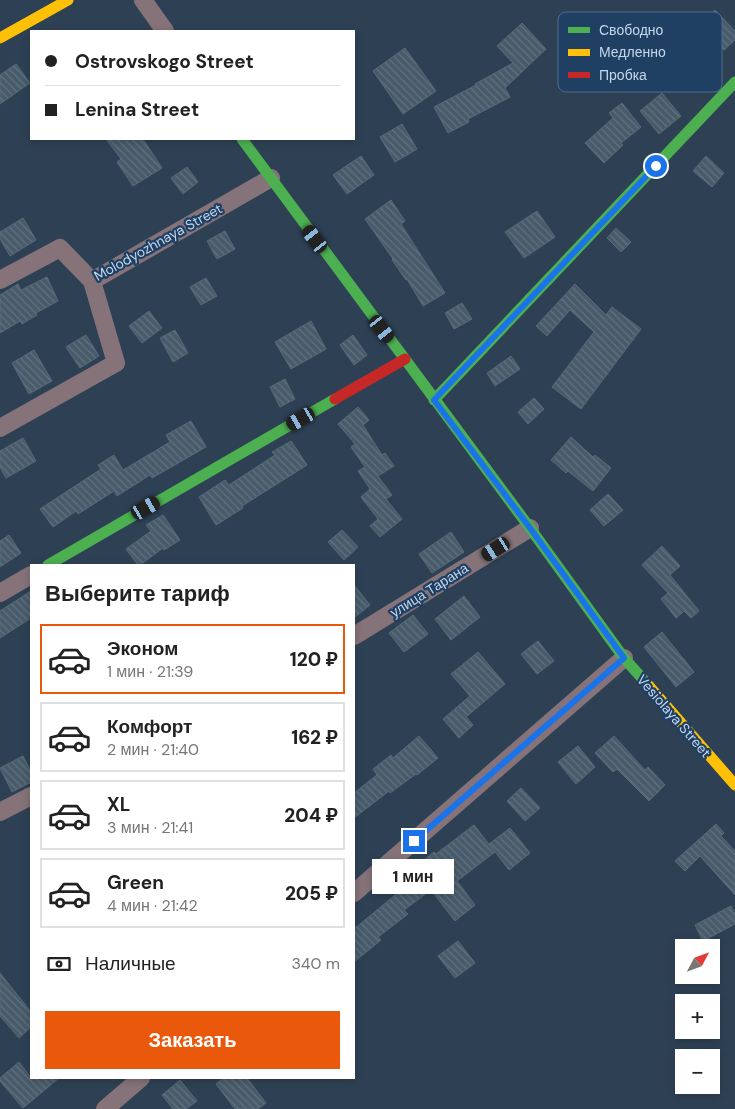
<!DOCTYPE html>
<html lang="ru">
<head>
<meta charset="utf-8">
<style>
  body { margin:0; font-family:"DM Sans",sans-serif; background:#f6f6f6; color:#222; height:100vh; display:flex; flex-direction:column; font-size:19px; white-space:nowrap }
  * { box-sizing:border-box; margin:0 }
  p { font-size:16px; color:#767676 }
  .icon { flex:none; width:28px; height:28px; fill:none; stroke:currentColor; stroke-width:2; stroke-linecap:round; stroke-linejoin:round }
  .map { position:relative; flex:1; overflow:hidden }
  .panel { position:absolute; left:30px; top:564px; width:325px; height:515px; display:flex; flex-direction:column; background:#fff; border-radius:0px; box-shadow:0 2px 8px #0003 }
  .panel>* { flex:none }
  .guide { position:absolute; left:30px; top:30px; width:325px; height:110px; border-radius:0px; box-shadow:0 2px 8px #0003; display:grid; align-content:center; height:110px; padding:0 15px; background:#fff }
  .needle { width:32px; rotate:49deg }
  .tools { position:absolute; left:675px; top:939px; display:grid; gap:10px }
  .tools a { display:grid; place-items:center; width:45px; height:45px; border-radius:0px; background:#fff; box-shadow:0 2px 8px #0003; font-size:25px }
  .end { position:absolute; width:22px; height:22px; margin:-11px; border:6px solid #1a73e8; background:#fff; box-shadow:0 0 0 2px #fff }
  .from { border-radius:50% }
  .bubble { position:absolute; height:35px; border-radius:0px; background:#fff; box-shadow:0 2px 8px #0003; font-size:16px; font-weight:800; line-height:35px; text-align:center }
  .car { position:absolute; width:15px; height:30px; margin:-15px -8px; border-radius:6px; box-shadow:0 0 4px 1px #0007; background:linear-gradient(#222 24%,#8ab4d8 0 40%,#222 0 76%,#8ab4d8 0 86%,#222 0) }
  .guide b { display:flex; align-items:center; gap:18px; height:48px; font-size:19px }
  .guide b+b { border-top:1px solid #e0e0e0 }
  .guide i { width:12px; height:12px; background:#222 }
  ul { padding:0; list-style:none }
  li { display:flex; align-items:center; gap:15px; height:70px; margin:0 10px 8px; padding:0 5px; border:2px solid #e0e0e0; border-radius:0px }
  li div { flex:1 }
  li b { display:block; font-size:19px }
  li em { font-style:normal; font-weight:800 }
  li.selected { border-color:#ea580c }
  li>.icon { width:45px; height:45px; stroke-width:1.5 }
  h2 { padding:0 15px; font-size:22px; line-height:60px }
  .pay { display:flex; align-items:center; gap:12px; height:55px; padding:0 15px; font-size:19px }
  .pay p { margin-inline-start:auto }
  .action { display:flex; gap:10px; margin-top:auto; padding:10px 15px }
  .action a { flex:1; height:58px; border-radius:0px; background:#ea580c; color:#fff; font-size:20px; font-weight:800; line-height:58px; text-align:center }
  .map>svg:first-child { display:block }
</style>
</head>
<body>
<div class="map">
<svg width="735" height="1109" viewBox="0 0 735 1109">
  <defs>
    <pattern id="building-back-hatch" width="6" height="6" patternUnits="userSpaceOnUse" patternTransform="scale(1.25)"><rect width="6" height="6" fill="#485b6a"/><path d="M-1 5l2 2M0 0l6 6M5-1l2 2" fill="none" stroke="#61727f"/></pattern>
  </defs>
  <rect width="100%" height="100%" fill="#2e4154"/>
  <path fill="url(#building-back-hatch)" stroke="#576a78" d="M715 10 735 31V40L724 50 699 25Z
    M522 23 546 49 505 88 510 97 468 119 469 122 448 133 434 107 476 85 475 84 513 63 497 46Z
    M405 48 436 91 403 114 373 71Z
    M16 64 30 83 0 104V75Z
    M662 93 681 116 659 134 640 111Z
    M622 103 641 127 621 143 623 145 604 163 585 143 613 118 609 113Z
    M402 124 417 149 395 162 380 137Z
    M106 139H143L162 168 133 186 117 162 121 159Z
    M361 156 374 175 347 194 333 175Z
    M706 156 724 173 712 187 693 171Z
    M187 167 198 182 183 194 171 178Z
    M391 200 405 221 401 224 445 293 423 306 407 279 406 280 392 260 393 259 365 219Z
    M537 211 555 237 524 258 505 232Z
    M23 218 36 240 10 256 0 239V232Z
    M616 228 631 242 621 252 607 238Z
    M225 231 235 249 217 259 207 241Z
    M47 277 58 301 36 313 37 315 22 324 20 321 0 333V295L18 284 21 290Z
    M206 278 217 296 201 305 190 287Z
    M575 284 606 315 612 307 641 329 581 409 552 387 594 332 570 310 547 336 536 326Z
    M462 303 472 319 454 329 445 313Z
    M149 311 162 328 142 343 129 326Z
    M311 321 326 349 291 369 275 342Z
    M175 330 188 353 173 362 160 338Z
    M86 335 99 356 80 368 66 347Z
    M353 335 367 355 354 365 340 345Z
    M34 350 52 381 29 394 12 363Z
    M511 356 520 369 495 386 487 373Z
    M285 379 295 399 280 407 270 387Z
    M534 398 544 409 528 424 518 412Z
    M358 407 369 420 363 425 382 455 385 453 394 466 378 476 392 495 386 499 402 519 380 537 370 526 378 519 361 497 370 489 358 471 365 467 351 447 355 444 338 424Z
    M191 421 206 447 152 478 150 475 117 496 114 491 78 514 76 511 53 527 40 509 101 469 98 465 114 455 123 470 170 442 166 435Z
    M571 437 593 457 595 455 611 468 593 491 568 471 566 473 551 460Z
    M23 438 36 461 6 478 0 467V451Z
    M291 441 307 465 242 506 243 508 216 525 199 497 225 480 229 485 275 455 272 452Z
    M608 494 623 510 604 526 590 510Z
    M163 515 180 540 164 550 163 548 140 565H138L126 549 151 531 146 525Z
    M342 530 358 547 344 560 328 542Z
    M451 532 464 552 432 573 419 554Z
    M9 535 21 553 0 567V541Z
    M662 546 680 566 670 575 699 611 691 618 684 611 676 618 661 599 668 593 642 565Z
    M354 585 370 605 354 618Z
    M31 591V618L0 638V611Z
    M464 596 480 617 451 640 435 619Z
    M413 615 428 634 404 652 389 633Z
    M662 632 694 672 676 687 644 647Z
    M538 641 554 661 537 674 521 654Z
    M478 652 505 684 466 717 473 725 459 738 443 719 470 696 451 674Z
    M419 736 438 758 417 775 416 774 390 793 389 791 354 818V793L377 775 373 769 391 755 393 758Z
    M614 736 645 770 648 767 665 785 649 801 617 769 613 772 595 753Z
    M578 746 595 767 576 784 558 762Z
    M23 756 31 772V782L12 792 0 768Z
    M521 788 540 808 525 821 507 801Z
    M716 824 724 833 721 836 735 851V895L700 856 685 871 675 861Z
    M474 825 495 852 457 881 475 905 455 921 431 890 404 910 408 914 378 937 381 940 354 962V929L400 891 398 889 418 874 414 868 434 852 436 854Z
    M510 828 530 853 509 870 489 844Z
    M731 906 735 914V924L703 941 695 925Z
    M458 941 475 963 455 978 438 956Z
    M0 973 31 1012V1027L19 1038 0 1016Z
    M19 1062 31 1078H59L23 1108 0 1081V1078Z
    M224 1078H247L266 1103 258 1109H235L216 1084Z
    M180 1080 197 1101 186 1109H173L162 1095Z"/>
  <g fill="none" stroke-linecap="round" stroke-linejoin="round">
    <path stroke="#857379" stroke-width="18" d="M143 0 165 31
      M0 280 60 248 92 281 271 178
      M0 428 116 363 92 281
      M0 593 31 575
      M354 636 530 528
      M0 812 31 796
      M354 893 624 658
      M105 1109 141 1078"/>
    <path stroke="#4caf50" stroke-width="11" d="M242 139 530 528 624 658 649 686
      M434 400 735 82
      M48 565 335 399"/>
    <path stroke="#ffc107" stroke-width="11" d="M0 38 68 0
      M649 686 735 785"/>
    <path stroke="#c62828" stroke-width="11" d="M335 399 405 359"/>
  </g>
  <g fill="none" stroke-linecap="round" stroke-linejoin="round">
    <path stroke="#1a73e8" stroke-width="6" d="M414 841 624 658 530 528 434 400 656 166"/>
  </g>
  <g text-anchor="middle" stroke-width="4.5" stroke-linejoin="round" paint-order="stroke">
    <g font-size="14" fill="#c4d6ec" stroke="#1f4063">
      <text transform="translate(158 242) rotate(-29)" y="5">Molodyozhnaya Street</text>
      <text transform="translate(429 590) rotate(-32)" y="5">улица Тарана</text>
      <text transform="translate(674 716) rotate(49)" y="5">Vesiolaya Street</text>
    </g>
  </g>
  <rect x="558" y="12" width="164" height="80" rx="8" fill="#1f4063" stroke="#516d8c" stroke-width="1"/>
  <rect x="568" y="27" width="22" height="6" fill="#4caf50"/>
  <rect x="568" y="49" width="22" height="7" fill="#ffc107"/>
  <rect x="568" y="72" width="22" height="6" fill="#c62828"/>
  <g font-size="14" fill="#c4d6ec">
    <text x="599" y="35">Свободно</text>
    <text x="599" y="57">Медленно</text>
    <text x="599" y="80">Пробка</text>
  </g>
</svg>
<div class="tools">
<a><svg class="needle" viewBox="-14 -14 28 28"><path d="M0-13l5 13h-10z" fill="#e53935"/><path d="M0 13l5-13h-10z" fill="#767676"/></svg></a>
<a>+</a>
<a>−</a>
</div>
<i class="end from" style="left:656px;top:166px"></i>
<i class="end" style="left:414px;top:841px"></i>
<div class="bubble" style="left:372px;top:859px;width:82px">1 мин</div>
<i class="car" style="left:315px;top:239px;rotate:323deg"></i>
<i class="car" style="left:382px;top:329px;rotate:143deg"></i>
<i class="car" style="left:301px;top:419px;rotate:240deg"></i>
<i class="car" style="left:146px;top:508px;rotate:60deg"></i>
<i class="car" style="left:496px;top:549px;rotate:238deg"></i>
<div class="guide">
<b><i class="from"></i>Ostrovskogo Street</b>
<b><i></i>Lenina Street</b>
</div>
<section class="panel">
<h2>Выберите тариф</h2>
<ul>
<li class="selected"><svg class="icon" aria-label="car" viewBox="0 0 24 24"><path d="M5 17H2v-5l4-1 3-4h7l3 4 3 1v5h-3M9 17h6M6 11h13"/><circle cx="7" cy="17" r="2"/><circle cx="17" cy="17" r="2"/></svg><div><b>Эконом</b><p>1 мин · 21:39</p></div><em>120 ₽</em></li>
<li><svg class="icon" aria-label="car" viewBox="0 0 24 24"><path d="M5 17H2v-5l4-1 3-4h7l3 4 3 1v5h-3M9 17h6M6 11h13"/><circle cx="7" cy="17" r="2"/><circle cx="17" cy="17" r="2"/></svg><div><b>Комфорт</b><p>2 мин · 21:40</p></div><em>162 ₽</em></li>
<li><svg class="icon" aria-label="car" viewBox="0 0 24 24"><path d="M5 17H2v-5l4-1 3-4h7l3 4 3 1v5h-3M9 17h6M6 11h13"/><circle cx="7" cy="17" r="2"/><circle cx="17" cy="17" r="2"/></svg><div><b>XL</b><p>3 мин · 21:41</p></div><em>204 ₽</em></li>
<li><svg class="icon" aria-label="car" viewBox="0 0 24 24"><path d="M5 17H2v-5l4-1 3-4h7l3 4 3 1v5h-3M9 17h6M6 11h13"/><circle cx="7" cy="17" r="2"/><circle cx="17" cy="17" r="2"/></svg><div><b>Green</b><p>4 мин · 21:42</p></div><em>205 ₽</em></li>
</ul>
<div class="pay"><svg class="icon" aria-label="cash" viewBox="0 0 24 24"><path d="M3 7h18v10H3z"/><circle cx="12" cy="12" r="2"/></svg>Наличные<p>340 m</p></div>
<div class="action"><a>Заказать</a></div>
</section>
</div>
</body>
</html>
